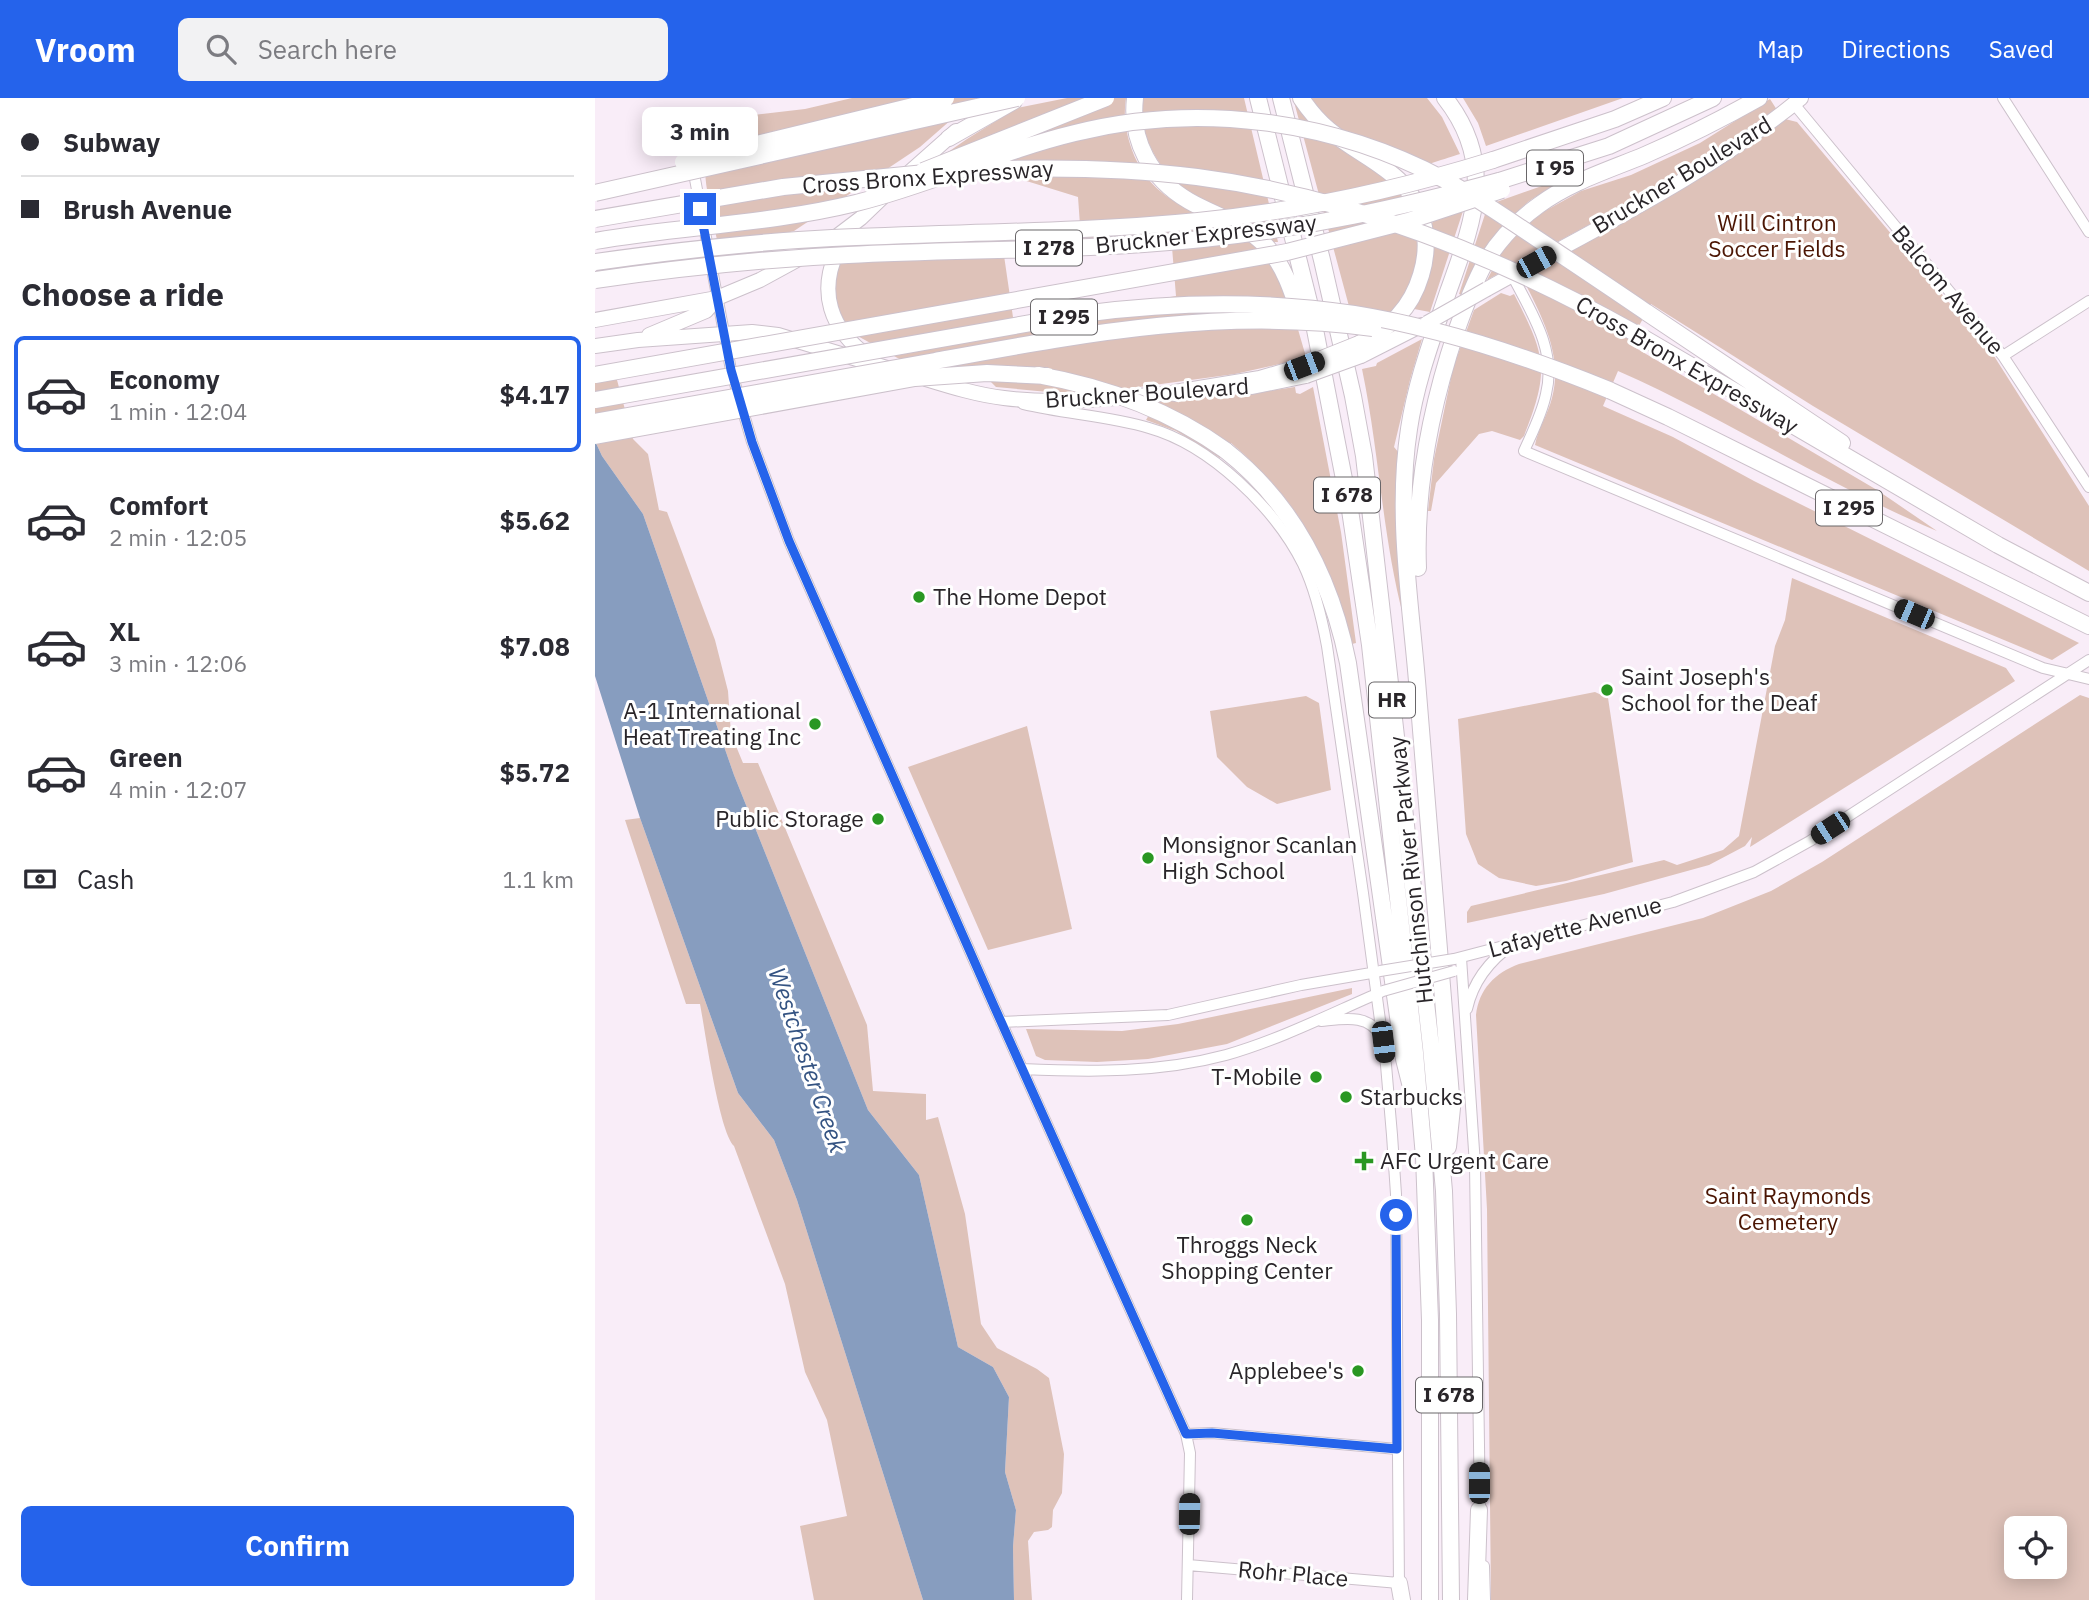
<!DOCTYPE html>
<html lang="en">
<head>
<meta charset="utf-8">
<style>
  body { margin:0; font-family:"IBM Plex Sans",sans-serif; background:#f2f2f3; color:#2b2b33; height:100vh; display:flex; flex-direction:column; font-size:26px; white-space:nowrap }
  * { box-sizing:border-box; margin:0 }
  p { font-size:23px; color:#7c7c81 }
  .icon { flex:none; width:38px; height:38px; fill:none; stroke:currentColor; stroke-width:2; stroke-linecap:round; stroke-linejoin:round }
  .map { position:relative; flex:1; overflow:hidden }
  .side { display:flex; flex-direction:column; background:#fff; width:595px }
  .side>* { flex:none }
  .top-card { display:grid; align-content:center; height:154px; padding:0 21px; background:#fff }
  .buttons { position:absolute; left:1409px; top:1418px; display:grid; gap:14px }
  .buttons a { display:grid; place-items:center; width:63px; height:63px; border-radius:10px; background:#fff; box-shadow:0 4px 18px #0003; font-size:35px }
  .end { position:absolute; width:32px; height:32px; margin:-16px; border:9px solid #2563eb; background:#fff; box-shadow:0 0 0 4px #fff }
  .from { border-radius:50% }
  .bubble { position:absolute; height:49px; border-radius:10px; background:#fff; box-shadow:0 4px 18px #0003; font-size:23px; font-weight:700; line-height:49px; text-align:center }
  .car { position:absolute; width:21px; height:42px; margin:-21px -10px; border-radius:9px; box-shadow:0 0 5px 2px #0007; background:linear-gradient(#222 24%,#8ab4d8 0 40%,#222 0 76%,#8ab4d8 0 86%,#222 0) }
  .top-card b { display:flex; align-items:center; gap:24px; height:66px; font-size:26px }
  .top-card b+b { border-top:2px solid #e1e1e2 }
  .top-card i { width:18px; height:18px; background:#2b2b33 }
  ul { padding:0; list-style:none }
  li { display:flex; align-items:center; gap:21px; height:116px; margin:0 14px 10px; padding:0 7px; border:4px solid transparent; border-radius:10px }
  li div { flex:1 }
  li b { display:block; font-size:26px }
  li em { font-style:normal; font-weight:700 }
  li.active { border-color:#2563eb }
  li>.icon { width:63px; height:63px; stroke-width:1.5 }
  h2 { padding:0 21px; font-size:32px; line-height:84px }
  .pay { display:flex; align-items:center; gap:18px; height:77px; padding:0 21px; font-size:26px }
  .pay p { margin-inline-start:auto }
  .cta { display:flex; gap:14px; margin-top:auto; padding:14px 21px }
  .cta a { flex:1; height:80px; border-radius:10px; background:#2563eb; color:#fff; font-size:28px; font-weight:700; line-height:80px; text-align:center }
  header { display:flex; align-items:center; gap:42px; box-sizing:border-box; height:98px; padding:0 35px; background:#2563eb; color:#fff }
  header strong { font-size:33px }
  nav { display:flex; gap:38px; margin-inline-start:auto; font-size:24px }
  .search { width:490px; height:63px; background:#f2f2f3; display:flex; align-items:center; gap:18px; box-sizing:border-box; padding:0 24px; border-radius:10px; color:#7c7c81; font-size:26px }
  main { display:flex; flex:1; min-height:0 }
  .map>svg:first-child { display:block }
</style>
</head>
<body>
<header>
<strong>Vroom</strong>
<div class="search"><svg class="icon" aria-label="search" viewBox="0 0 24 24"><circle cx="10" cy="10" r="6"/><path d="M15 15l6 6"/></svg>Search here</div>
<nav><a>Map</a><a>Directions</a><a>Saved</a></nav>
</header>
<main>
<section class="side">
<div class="top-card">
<b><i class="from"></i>Subway</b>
<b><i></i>Brush Avenue</b>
</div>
<h2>Choose a ride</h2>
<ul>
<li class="active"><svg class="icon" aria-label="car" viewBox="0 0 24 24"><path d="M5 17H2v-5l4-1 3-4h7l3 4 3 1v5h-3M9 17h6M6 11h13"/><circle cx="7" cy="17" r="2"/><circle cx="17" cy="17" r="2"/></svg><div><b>Economy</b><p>1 min · 12:04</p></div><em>$4.17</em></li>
<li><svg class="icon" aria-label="car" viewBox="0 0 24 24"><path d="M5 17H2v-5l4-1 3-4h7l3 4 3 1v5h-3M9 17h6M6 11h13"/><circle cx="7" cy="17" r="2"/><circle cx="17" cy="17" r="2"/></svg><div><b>Comfort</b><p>2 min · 12:05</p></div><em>$5.62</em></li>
<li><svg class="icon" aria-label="car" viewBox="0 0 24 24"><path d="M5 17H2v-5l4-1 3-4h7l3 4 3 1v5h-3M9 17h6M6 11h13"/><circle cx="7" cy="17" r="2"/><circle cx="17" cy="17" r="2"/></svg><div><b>XL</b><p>3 min · 12:06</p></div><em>$7.08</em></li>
<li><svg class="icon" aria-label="car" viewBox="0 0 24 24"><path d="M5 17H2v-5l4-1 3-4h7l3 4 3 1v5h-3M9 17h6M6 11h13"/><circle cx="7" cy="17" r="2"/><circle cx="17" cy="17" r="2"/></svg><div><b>Green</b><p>4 min · 12:07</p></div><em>$5.72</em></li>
</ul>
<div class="pay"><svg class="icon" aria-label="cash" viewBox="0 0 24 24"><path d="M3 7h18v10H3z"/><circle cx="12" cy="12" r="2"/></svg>Cash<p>1.1 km</p></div>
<div class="cta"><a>Confirm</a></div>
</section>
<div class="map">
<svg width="1494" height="1502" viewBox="0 0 1494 1502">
  <rect width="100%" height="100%" fill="#f9edf8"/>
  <path fill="#dec2b9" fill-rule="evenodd" d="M257 0H381L325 49 199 133 124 153C118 115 100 65 116 28L125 23V21L210 11Z
    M472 0H531C528 18 531 35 537 52 562 120 626 110 668 156 693 183 700 224 711 258L685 266 640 276 507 294H453L401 289 395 283 328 274 259 236C236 211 232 175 253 148L406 137 419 226 581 198 576 137 486 141 483 99 358 60 314 81 372 41 422 10Z
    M547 0H649L683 144H678C663 134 649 122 633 113 622 107 609 103 598 97 565 76 543 39 547 0Z
    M698 0 804 90 819 118 823 154 821 170 813 193 800 212 762 238Z
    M711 0H832L847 19 865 56C851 60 821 72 807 70 781 66 730 19 711 0Z
    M868 0H1028L891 48 883 25Z
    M1175 1 1182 12C1092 78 990 128 892 182L908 151 930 128 950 113 986 93 1036 77 1105 45Z
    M1190 21 1202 24 1399 258 1494 408V473L1218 308 1056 206 1034 246 1282 392 1342 433C1232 387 1132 321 1023 273L1008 308 1078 339 1159 383 1484 545 1457 562 940 347C943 331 953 316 957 300 968 258 948 221 930 185L936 175Z
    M964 82C957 92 943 96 933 104 902 130 883 160 867 197L864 196 893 107Z
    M868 113 835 214 819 211C836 178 835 164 836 128L838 123Z
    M906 195 915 198 919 196C951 258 955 272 929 338L925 342 897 333 884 336 841 385 836 413H833L839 361 858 270 879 212Z
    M827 241 815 282 799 349 804 355 802 402 808 517C787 436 784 352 767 271L781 268 782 265Z
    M0 277 22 282 38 341 53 356 64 412 72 414 120 542 133 593 136 636 148 665H163L272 927 278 993 331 996V1022L343 1019 370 1116 386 1226 402 1250 442 1271 454 1280 469 1356 467 1395 458 1412 457 1429 453 1432 439 1434 433 1443 437 1502H419L418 1449 421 1412 410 1374 414 1299 398 1269 363 1249 324 1077 273 1012 139 677 48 416 7 358 0 343Z
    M700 289 701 295 705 296 718 289 746 434 761 545 757 546C730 457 708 406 636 345L625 360 581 333 551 322 562 303 661 295Z
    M1197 480 1411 570 1420 583 1155 749 1157 739 1150 748 1114 767 1009 796 872 825V814L876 808 1069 762 1082 767 1128 752 1144 738 1180 548 1190 522Z
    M1000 594 1013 600 1038 764 971 783 941 788 904 780 883 766 871 736 863 621Z
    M1485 597 1494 600V1502H896L892 1111 881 917C884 891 900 875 924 866L1108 820 1176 793 1227 764ZM1421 1430H1460V1468H1421Z
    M711 598 724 605 736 692 682 706 652 689 622 659 615 613Z
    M432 628 477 831 393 852 313 669Z
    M45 720 143 995 179 1042 202 1102 328 1502H219L205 1428 252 1418 232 1322 210 1274 190 1186 139 1048C124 1033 110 932 105 906H91L30 722Z
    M757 890V896L632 946 553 961 502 964 450 962 441 958 431 931 527 933 583 926Z"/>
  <path fill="#879dbf" d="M0 343 7 358 48 416 139 677 273 1012 324 1077 363 1249 398 1269 414 1299 410 1374 421 1412 418 1449 419 1502H328L202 1102 179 1042 143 995 45 720 0 578Z"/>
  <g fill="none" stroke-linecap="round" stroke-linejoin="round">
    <defs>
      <path id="minor" d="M1408 0 1494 134
        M1199 6 1408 258 1494 389
        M101 45 100 81 136 272 157 344 194 443 399 908 591 1336 595 1355 592 1502
        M917 177C936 214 962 252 951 296 947 316 937 335 929 353L1448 570 1494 581
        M1408 258 1494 203
        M428 306C469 316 514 318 554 330 615 347 680 410 708 466 720 491 727 521 732 548L768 795 791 967 797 1037 801 1096 804 1489
        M866 860 880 1067 885 1417
        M859 861 1078 804 1159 774 1215 743 1494 562
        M872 911C878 884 895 862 918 846
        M726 923C747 921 775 915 786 939
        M406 924 573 917 706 887 782 874
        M427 971C496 974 564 975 631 957 684 942 735 916 786 894
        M591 1336 617 1335 802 1351
        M593 1467 804 1485
        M889 1468 890 1502"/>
      <path id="major" d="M308 80 361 33
        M244 150C222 193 235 232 274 259
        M892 191C999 131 1112 78 1206 0
        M0 222 122 200 165 182 233 145 266 120 291 96
        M54 237 111 213 122 200
        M0 248 43 242 157 234 183 237 295 271
        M766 258 827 227
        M331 281C357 289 383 297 409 300 470 308 531 298 592 294
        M657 289 711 278"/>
      <path id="highway" d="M540 0C535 43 556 81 594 103 620 118 650 125 672 149 690 169 698 196 706 221
        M663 0 717 216 755 412 775 547 820 955 829 1059 835 1222V1502
        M686 0 727 162 758 298 769 358 790 541 836 949 849 1093 853 1216 856 1502
        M706 0C714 12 723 23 734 32 772 64 818 74 829 129 832 145 831 161 826 177 816 211 795 230 764 246
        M850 0C902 66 878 124 853 194 838 239 821 283 814 331 801 414 815 500 822 583 833 725 845 867 857 1010L853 1049
        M354 40 419 3
        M898 62 1020 21 1068 0
        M904 83 1014 48 1118 0
        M1051 214 1247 345
        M1040 235 1403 447 1494 495
        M1014 292 1073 319 1494 528
        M580 295 665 281 709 268
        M630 352C699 406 736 480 753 565L809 961 815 985
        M823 470C820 390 836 309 861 234 869 211 878 187 890 165 903 143 923 122 944 107 975 84 1014 72 1050 57 1089 40 1127 21 1164 0
        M804 1485 807 1502
        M881 1502 884 1412"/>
    </defs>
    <use href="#minor" stroke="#ccc1cb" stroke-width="12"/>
    <use href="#major" stroke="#ccc1cb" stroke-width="16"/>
    <use href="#highway" stroke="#ccc1cb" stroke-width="18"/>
    <use href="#minor" stroke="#fff" stroke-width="10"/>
    <use href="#major" stroke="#fff" stroke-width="14"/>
    <use href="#highway" stroke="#fff" stroke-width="16"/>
    <defs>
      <path id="minor-bridge" d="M785 873 859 861
        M788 893 859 873"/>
      <path id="major-bridge" d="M832 225 892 191
        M711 278 766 258"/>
      <path id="highway-bridge" d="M88 64 351 0
        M380 72C454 69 528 70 602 79 758 99 904 159 1040 235
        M328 73 511 0
        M0 95 422 0
        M0 121 188 89 340 74
        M0 143C86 128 176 126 261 105 335 87 405 53 480 35 604 4 737 22 850 82 879 98 907 117 935 136 974 162 1013 188 1051 214
        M0 164C79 153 158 144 237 140 359 134 481 135 603 123 703 113 802 92 898 62
        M0 182C84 170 168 161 253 157 371 151 490 153 608 141 712 130 804 110 904 83
        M709 268 764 246
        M0 277 692 154 813 123 907 92
        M443 277C511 289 574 312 630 352
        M0 302 487 216C577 204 669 202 759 216 846 230 933 259 1014 292
        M0 324C113 304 227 283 340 263 488 236 627 209 778 230
        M0 338 320 280 392 275 453 278"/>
    </defs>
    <use href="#minor-bridge" stroke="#ccc1cb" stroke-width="12" stroke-linecap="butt"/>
    <use href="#major-bridge" stroke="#ccc1cb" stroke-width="16" stroke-linecap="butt"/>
    <use href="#highway-bridge" stroke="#ccc1cb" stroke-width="18" stroke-linecap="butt"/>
    <use href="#minor-bridge" stroke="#fff" stroke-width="10"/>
    <use href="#major-bridge" stroke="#fff" stroke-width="14"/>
    <use href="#highway-bridge" stroke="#fff" stroke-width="16"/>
  </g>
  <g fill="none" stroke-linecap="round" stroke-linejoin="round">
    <path stroke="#2563eb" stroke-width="9" d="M105 111 136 272 157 344 194 443 399 908 591 1336 617 1335 802 1351 801 1117"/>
  </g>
  <g fill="#299722" stroke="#fff" stroke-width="2.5">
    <circle cx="324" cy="499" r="7"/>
    <circle cx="1012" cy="592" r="7"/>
    <circle cx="220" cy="626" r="7"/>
    <circle cx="283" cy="721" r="7"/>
    <circle cx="553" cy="760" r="7"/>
    <circle cx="721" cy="979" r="7"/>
    <circle cx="751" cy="999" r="7"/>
    <path d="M765.5 1052.5h7v7h7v7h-7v7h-7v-7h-7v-7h7z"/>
    <circle cx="652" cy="1122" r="7"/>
    <circle cx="763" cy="1273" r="7"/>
  </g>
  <g text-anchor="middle" stroke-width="6" stroke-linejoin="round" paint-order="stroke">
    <g fill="#fff" stroke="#696669" stroke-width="2">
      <rect x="932" y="52.5" width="56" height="35" rx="5"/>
      <rect x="421" y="132.5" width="66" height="35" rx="5"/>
      <rect x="436" y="201.5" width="66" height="35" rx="5"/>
      <rect x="719" y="379.5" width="66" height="35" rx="5"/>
      <rect x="1221" y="392.5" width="66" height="35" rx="5"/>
      <rect x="774" y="584.5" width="46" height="35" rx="5"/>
      <rect x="821" y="1279.5" width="66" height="35" rx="5"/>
    </g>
    <g font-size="21" font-weight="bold" fill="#292529">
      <text x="960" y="77">I 95</text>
      <text x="454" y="157">I 278</text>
      <text x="469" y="226">I 295</text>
      <text x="752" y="404">I 678</text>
      <text x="1254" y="417">I 295</text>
      <text x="797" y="609">HR</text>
      <text x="854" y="1304">I 678</text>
    </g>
    <g font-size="23" fill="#292529" stroke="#fff">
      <text transform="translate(1087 77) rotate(-31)" y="8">Bruckner Boulevard</text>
      <text transform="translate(333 79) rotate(-4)" y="8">Cross Bronx Expressway</text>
      <text transform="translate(611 136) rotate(-6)" y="8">Bruckner Expressway</text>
      <text transform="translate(1353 192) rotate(50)" y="8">Balcom Avenue</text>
      <text transform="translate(1092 267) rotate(30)" y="8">Cross Bronx Expressway</text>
      <text transform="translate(552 295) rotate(-4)" y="8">Bruckner Boulevard</text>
      <text transform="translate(816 772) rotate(-96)" y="8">Hutchinson River Parkway</text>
      <text transform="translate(980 829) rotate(-15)" y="8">Lafayette Avenue</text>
      <text transform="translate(698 1476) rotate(5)" y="8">Rohr Place</text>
    </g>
    <g font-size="23" fill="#4b1503" stroke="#fff">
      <text x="1182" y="133">Will Cintron<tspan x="1182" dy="26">Soccer Fields</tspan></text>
      <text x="1193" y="1106">Saint Raymonds<tspan x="1193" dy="26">Cemetery</tspan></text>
    </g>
    <g font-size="23" fill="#292529" stroke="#fff" text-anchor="start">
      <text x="338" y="507">The Home Depot</text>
      <text x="1026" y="587">Saint Joseph's<tspan x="1026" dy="26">School for the Deaf</tspan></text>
      <text x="206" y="621" text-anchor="end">A-1 International<tspan x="206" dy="26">Heat Treating Inc</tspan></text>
      <text x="269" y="729" text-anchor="end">Public Storage</text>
      <text x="567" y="755">Monsignor Scanlan<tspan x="567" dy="26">High School</tspan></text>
      <text x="707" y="987" text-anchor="end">T-Mobile</text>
      <text x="765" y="1007">Starbucks</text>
      <text x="785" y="1071">AFC Urgent Care</text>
      <text x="652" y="1155" text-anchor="middle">Throggs Neck<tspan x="652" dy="26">Shopping Center</tspan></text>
      <text x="749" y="1281" text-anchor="end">Applebee's</text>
    </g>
    <g font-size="24" font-style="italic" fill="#345382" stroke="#fff">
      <text transform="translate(212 962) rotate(71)" y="8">Westchester Creek</text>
    </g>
  </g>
</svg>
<div class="buttons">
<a><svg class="icon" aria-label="locate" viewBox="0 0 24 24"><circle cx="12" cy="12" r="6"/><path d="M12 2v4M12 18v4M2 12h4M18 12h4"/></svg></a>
</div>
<i class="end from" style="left:801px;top:1117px"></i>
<i class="end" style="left:105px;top:111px"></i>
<div class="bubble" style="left:47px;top:9px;width:116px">3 min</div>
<i class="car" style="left:941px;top:164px;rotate:61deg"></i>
<i class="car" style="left:709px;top:268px;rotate:69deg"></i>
<i class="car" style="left:1319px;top:516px;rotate:293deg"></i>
<i class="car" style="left:1235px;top:730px;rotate:237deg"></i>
<i class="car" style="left:788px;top:944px;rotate:173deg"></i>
<i class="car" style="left:884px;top:1385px;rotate:0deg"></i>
<i class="car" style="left:594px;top:1416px;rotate:1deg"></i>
</div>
</main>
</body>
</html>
